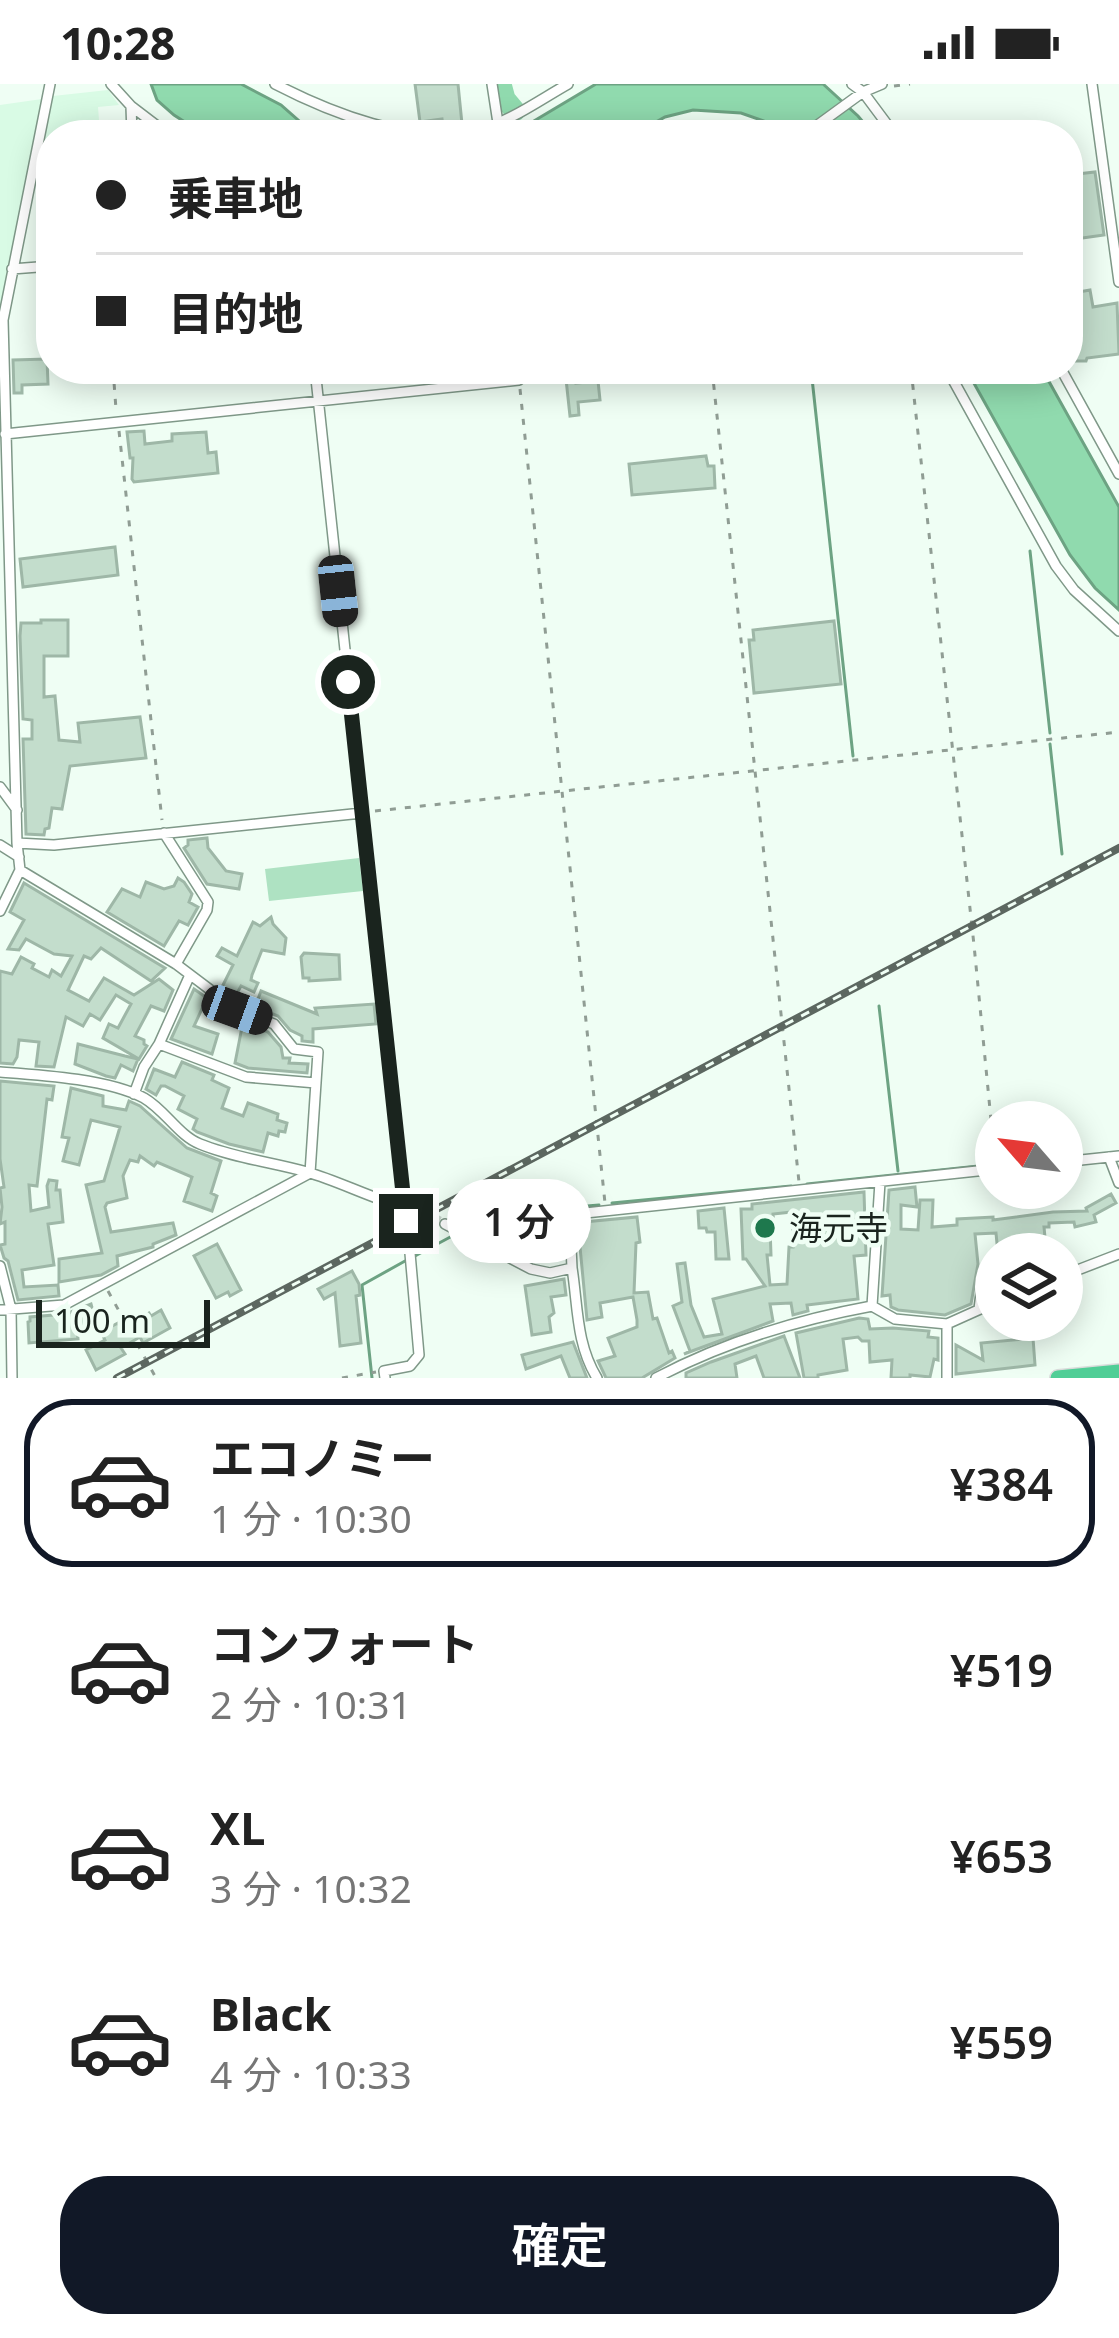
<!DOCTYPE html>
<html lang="ja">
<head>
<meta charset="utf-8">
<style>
  body { margin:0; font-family:"Noto Sans","Noto Sans JP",sans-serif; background:#f6f6f6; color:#222; height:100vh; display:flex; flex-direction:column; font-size:45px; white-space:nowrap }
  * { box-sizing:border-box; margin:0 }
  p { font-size:39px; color:#767676 }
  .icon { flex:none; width:66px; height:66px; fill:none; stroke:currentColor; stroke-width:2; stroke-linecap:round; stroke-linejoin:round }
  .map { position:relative; height:1294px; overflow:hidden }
  .side { display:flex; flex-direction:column; background:#fff; flex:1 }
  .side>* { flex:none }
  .hud { position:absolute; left:36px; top:36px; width:1047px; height:264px; border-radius:48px; box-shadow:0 6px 30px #0003; display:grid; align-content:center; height:264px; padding:0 60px; background:#fff }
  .needle { width:78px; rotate:298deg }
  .tools { position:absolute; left:975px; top:1017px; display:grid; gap:24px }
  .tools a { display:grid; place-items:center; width:108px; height:108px; border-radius:50%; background:#fff; box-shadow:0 6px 30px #0003; font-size:60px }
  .scale { position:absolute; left:36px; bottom:30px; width:174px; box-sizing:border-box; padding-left:12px; border:6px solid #1a241e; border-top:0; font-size:33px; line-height:42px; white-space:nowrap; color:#1a241e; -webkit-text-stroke:9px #effef4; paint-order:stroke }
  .end { position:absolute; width:54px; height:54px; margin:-27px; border:15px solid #1a241e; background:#fff; box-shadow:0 0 0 6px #fff }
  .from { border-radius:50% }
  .bubble { position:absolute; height:84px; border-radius:42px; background:#fff; box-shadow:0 6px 30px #0003; font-size:39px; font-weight:600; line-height:84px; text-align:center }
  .car { position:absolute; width:36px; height:72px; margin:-36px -18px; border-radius:15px; box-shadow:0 0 9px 3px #0007; background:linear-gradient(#222 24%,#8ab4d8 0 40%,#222 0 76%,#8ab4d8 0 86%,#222 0) }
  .hud b { display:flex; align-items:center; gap:42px; height:114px; font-size:45px }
  .hud b+b { border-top:3px solid #e0e0e0 }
  .hud i { width:30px; height:30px; background:#222 }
  ul { padding:21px 0 0; list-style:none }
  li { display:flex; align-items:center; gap:36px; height:168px; margin:0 24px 18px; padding:0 36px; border:6px solid transparent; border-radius:48px }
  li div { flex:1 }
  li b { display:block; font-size:45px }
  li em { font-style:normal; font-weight:600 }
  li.active { border-color:#111827 }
  li>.icon { width:108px; height:108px; stroke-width:1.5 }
  .cta { display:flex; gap:24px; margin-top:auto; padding:24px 60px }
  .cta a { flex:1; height:138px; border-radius:48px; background:#111827; color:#fff; font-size:48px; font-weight:600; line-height:138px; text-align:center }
  .status { display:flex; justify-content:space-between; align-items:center; height:84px; padding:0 60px; background:#fff; direction:ltr }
  .status svg { height:33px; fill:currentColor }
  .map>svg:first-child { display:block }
</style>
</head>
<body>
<div class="status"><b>10:28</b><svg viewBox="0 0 49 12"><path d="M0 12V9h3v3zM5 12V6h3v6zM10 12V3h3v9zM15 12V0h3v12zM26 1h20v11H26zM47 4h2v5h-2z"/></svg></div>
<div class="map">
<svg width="1119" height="1294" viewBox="0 0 1119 1294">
  <rect width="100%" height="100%" fill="#effef4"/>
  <path fill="#d9fbe5" d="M108 6 119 21 98 23 99 36 90 37 92 51H51V69H42L53 12Z
    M42 15 0 224V21Z"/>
  <path fill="#aee2c2" d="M359 774 363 807 269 817 265 785Z"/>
  <path fill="#90daae" stroke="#6da383" stroke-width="3" d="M151 0H241L281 21 315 51H205L174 31 157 16Z
    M596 0H823L858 32 874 51H784L764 37 741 29 693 26 665 33 633 51 512 50Z
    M966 285H1042L1119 423V526L1095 504 1070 471Z"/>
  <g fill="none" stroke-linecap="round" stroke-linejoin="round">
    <path stroke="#6da383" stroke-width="3" d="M811 285 853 672
      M1030 467 1050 649
      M1050 660 1062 770
      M879 922 898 1087
      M807 1100 988 1081
      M612 1119 791 1102
      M467 1144 509 1122 563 1124 599 1121
      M415 1172 454 1151
      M372 1294 362 1201 405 1177"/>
    <path stroke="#90daae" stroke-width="21" d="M501 0 505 15 515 27"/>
  </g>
  <path fill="#c3ddcc" stroke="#9eb7a7" stroke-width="3" fill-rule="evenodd" d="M415 0H458L462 40 443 42 442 35 420 38Z
    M1095 88 1104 151 1068 156V91Z
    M1090 206 1093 223 1117 219 1119 270 1087 274 1086 277H1072V246H1079L1073 209Z
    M47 275 48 300 22 301V309H14L13 276Z
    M576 294V299L598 297 600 316 578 318 579 331 570 332 566 295Z
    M144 347 145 360 172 357V350L206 348 208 369 216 368 218 389 134 398 132 395 133 374H130L127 348Z
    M706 372 708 382H714L715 404 632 411 629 380Z
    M115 463 118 491 23 503 20 475Z
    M41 536H68V572H44V613L55 612 59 656 80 658 78 639 140 633 146 674 70 682 62 725 52 724 49 744 45 745 44 751 26 750 23 655H32V636L23 635 20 552 21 539H41Z
    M834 537 841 600 754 609 749 556H754L753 546Z
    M207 754 208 764 226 787 242 790 239 805 207 800 184 764 188 761V756Z
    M178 794 184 798 192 810 189 818 198 823 188 841 179 837 164 862 107 828 122 805 140 813 146 798 164 805 174 802Z
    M24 799 165 884 151 897 101 864 91 875 84 872 68 906 89 917 104 894 134 911 159 895 173 906 164 927 151 922 135 952 144 956V960L147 962 139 975 103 954 109 940 118 944 131 920 116 911 100 936 90 930 83 942 66 933 54 983 36 982 39 958 19 956 17 973 13 980 0 979V887L12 890 21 873 34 880 32 884 49 893 52 886 61 892 72 872 54 870 26 855 19 866 8 865 24 836 10 828Z
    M271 833 273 840 286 854 284 870 262 866 252 891 251 896 258 899 254 908 241 902 235 913 222 903 233 881 217 872 222 864 237 872 253 838 260 842Z
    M304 869 339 871 340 895 309 897V894H303L301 873Z
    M194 905 207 914 194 942 218 950 212 970 171 955Z
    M261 907 317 930 315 924 374 920 376 940 313 945V958L302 957V952L290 946 278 932 255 923Z
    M243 938 268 948 281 963 283 974H290L289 979 308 980 307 989 248 984 235 979Z
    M78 960 125 972 138 975 133 987 121 981 115 994 106 992 75 980Z
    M182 978 214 991 212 996 229 1004 222 1024 243 1032 248 1019 278 1030 277 1036 287 1039 285 1048 279 1047 278 1052 268 1049 263 1068 229 1060 197 1048 193 1045 197 1035 178 1025 184 1012 165 1002H161L156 1011 146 1005 154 985 175 993Z
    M0 997 54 1002 52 1016 47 1015 37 1102 29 1101 31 1127 49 1123 47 1102 49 1096 57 1097 56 1106H60L63 1138 48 1140 54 1181 22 1186 24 1203 58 1201 59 1212 18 1216 8 1177 4 1174 0 1161 5 1160V1138L0 1140 2 1123 0 1104 4 1103 0 1075Z
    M71 1004 103 1012V1022L126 1026 129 1017 140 1022 187 1064 221 1077 211 1109 217 1112 212 1127 184 1117 192 1093 157 1078 154 1082 140 1072 138 1078 130 1076 123 1092 127 1114 107 1119 105 1123 111 1148 173 1139 176 1151 153 1160V1163L117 1172 118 1182 101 1191 59 1198V1175L102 1169 86 1101 104 1097 120 1043 91 1036 79 1081 63 1077 69 1054 62 1053Z
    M915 1103 917 1123 901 1121V1145L918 1146 920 1116H933L932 1143 957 1141V1135L993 1133V1136L1053 1128 1087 1127 1086 1124 1111 1110 1116 1119 1094 1131 1096 1138 1075 1143 1074 1138 1049 1139V1143H1044L1046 1164 1036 1170H998L996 1149 975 1150 978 1180 971 1220 945 1231 898 1226 891 1223 890 1211 882 1212 889 1106Z
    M864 1108 866 1171 854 1172 858 1215 807 1221 808 1227 793 1231 791 1219 770 1220 773 1237 684 1270 690 1267 673 1222 682 1218 677 1180 685 1179 691 1221 704 1253 722 1250 713 1215 765 1202 746 1175H743L741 1125H752V1120ZM792 1128 793 1163H789L787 1200 770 1201 767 1171H771L770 1143H774L773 1130Z
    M724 1124 729 1175H716L715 1148H707L706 1144H699L698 1127Z
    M637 1133 640 1158 636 1159 634 1209 648 1208 653 1235 657 1234 669 1269 672 1267 675 1274 642 1294H606L598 1277 615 1272 608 1254 637 1243V1236L633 1213 600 1219 602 1233 587 1236 580 1163 584 1138Z
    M217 1160 241 1206 230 1212 228 1208 216 1214 194 1172Z
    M352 1187 359 1200 360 1211 356 1212 361 1259 340 1262 335 1209 324 1215 318 1205Z
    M564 1195 566 1211 551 1213 554 1229 549 1233 551 1248 532 1251 525 1202Z
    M91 1220 96 1238 77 1244 78 1255 29 1259 28 1238 30 1237V1233L66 1230Z
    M161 1226 170 1244 143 1259 140 1253 121 1264 125 1270 96 1286 86 1266 105 1256 101 1248 118 1239 121 1245 149 1229 151 1232Z
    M859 1234 868 1235 870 1245 893 1244 929 1247 928 1253 938 1254V1276L934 1275 930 1293 910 1291V1294H891L892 1276 870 1278 869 1257H862L858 1253 843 1255 847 1286 818 1291V1294H804L796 1249Z
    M784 1252 800 1294H764L756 1272 735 1280 737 1294H686V1289L711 1278Z
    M1033 1254 1035 1281 956 1290V1261L983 1276 981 1259Z
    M573 1258 587 1294H570L561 1272 526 1285 522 1271Z"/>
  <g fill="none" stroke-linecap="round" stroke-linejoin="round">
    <path stroke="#c4d2c9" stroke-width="9" stroke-dasharray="9 4.5" stroke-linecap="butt" d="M420 1126 445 1140"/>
    <defs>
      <path id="minor" d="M111 0 131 22 169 51
        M275 0C327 27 415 63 475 47 508 39 538 17 568 0
        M492 0 498 39
        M852 0 863 8 895 51
        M1092 0 1119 198
        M131 22 132 51
        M667 51 706 42 751 51
        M804 51 863 8 882 0
        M12 185 51 182
        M315 285 406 1137
        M947 285 1056 482 1074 506 1119 547
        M1061 285 1119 390
        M5 350 519 296 518 285
        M0 703 17 726
        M164 749 208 818 207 826 176 880
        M17 759 54 761 362 729
        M0 761 19 773
        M20 786 176 880 237 926 274 940 294 965 318 968 310 1089
        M0 827 20 786 17 759 3 236 50 0
        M159 960 246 993 316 999
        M0 988C41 991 108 995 144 1014 165 1026 179 1052 200 1060 234 1074 272 1078 307 1088 345 1099 381 1120 420 1126
        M134 1010 144 983 159 960 189 893
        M1109 1073 1119 1099
        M1062 1078 1119 1072
        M445 1140 531 1185 550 1189 572 1184C578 1222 576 1260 597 1294
        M468 1150 510 1128 576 1130 996 1085
        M0 1182 11 1225 12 1294
        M572 1184 571 1163 576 1130
        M1062 1192 1119 1170
        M872 1222 880 1098
        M979 1225 984 1186
        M0 1226 64 1221 310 1089
        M947 1240 996 1218
        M385 1294 384 1287 410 1282 419 1271 409 1158
        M656 1294C724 1258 796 1236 872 1222L895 1235 947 1240V1294"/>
      <path id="trunk" d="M1058 1294 1119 1288"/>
    </defs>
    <use href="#minor" stroke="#7f9888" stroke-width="12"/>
    <use href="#trunk" stroke="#dadcdb" stroke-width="18"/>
    <path stroke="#909d94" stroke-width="3" stroke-dasharray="6 9" stroke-linecap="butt" d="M894 2 910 0
      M113 285 116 325
      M712 285 799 1098
      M911 285 974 861 995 1077
      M532 294 617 285
      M520 305 605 1119
      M119 347 162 736
      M375 727 1119 648
      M108 1207 156 1294
      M342 1294 376 1288"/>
    <use href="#minor" stroke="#fff" stroke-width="9"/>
    <use href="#trunk" stroke="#50ce96" stroke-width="15"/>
    <defs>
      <path id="rail" d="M117 1294 1119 764"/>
    </defs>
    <use href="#rail" stroke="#5c6760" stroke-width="8"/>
    <use href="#rail" stroke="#effef4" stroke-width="3" stroke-dasharray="9" stroke-linecap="butt"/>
  </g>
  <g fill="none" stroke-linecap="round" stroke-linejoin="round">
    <path stroke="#1a241e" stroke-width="15" d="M348 598 406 1137"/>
  </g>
  <circle fill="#1e784d" stroke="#effef4" stroke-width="4.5" cx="765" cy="1144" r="12"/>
  <g text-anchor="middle" stroke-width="9" stroke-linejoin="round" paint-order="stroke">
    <g font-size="33" fill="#1a241e" stroke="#effef4" text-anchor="start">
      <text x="789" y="1156">海元寺</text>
    </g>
  </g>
</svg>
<div class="tools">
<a><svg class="needle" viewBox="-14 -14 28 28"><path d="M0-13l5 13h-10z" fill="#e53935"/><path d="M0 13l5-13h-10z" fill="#767676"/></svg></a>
<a><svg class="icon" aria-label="layers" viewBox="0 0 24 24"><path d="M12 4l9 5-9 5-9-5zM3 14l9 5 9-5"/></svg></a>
</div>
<div class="scale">100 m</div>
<i class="end from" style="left:348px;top:598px"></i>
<i class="end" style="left:406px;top:1137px"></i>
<div class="bubble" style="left:447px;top:1095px;width:144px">1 分</div>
<i class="car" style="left:338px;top:507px;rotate:174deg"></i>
<i class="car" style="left:237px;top:926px;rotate:110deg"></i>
<div class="hud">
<b><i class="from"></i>乗車地</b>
<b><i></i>目的地</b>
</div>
</div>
<section class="side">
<ul>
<li class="active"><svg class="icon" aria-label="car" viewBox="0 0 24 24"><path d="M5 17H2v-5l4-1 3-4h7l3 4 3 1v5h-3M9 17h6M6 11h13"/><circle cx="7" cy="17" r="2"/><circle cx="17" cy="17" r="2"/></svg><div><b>エコノミー</b><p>1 分 · 10:30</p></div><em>¥384</em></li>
<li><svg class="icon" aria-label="car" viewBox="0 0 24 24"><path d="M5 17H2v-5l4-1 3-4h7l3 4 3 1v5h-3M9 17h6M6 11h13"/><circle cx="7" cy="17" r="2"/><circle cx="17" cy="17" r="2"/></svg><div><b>コンフォート</b><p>2 分 · 10:31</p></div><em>¥519</em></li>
<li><svg class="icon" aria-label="car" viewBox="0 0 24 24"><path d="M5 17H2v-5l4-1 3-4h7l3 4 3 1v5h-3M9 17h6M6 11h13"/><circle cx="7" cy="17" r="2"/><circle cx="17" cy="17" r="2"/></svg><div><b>XL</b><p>3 分 · 10:32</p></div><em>¥653</em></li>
<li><svg class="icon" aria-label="car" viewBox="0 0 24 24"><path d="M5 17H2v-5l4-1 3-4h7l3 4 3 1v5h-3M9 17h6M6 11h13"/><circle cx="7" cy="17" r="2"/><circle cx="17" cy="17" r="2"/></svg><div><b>Black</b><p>4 分 · 10:33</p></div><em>¥559</em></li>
</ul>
<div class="cta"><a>確定</a></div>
</section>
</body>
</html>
